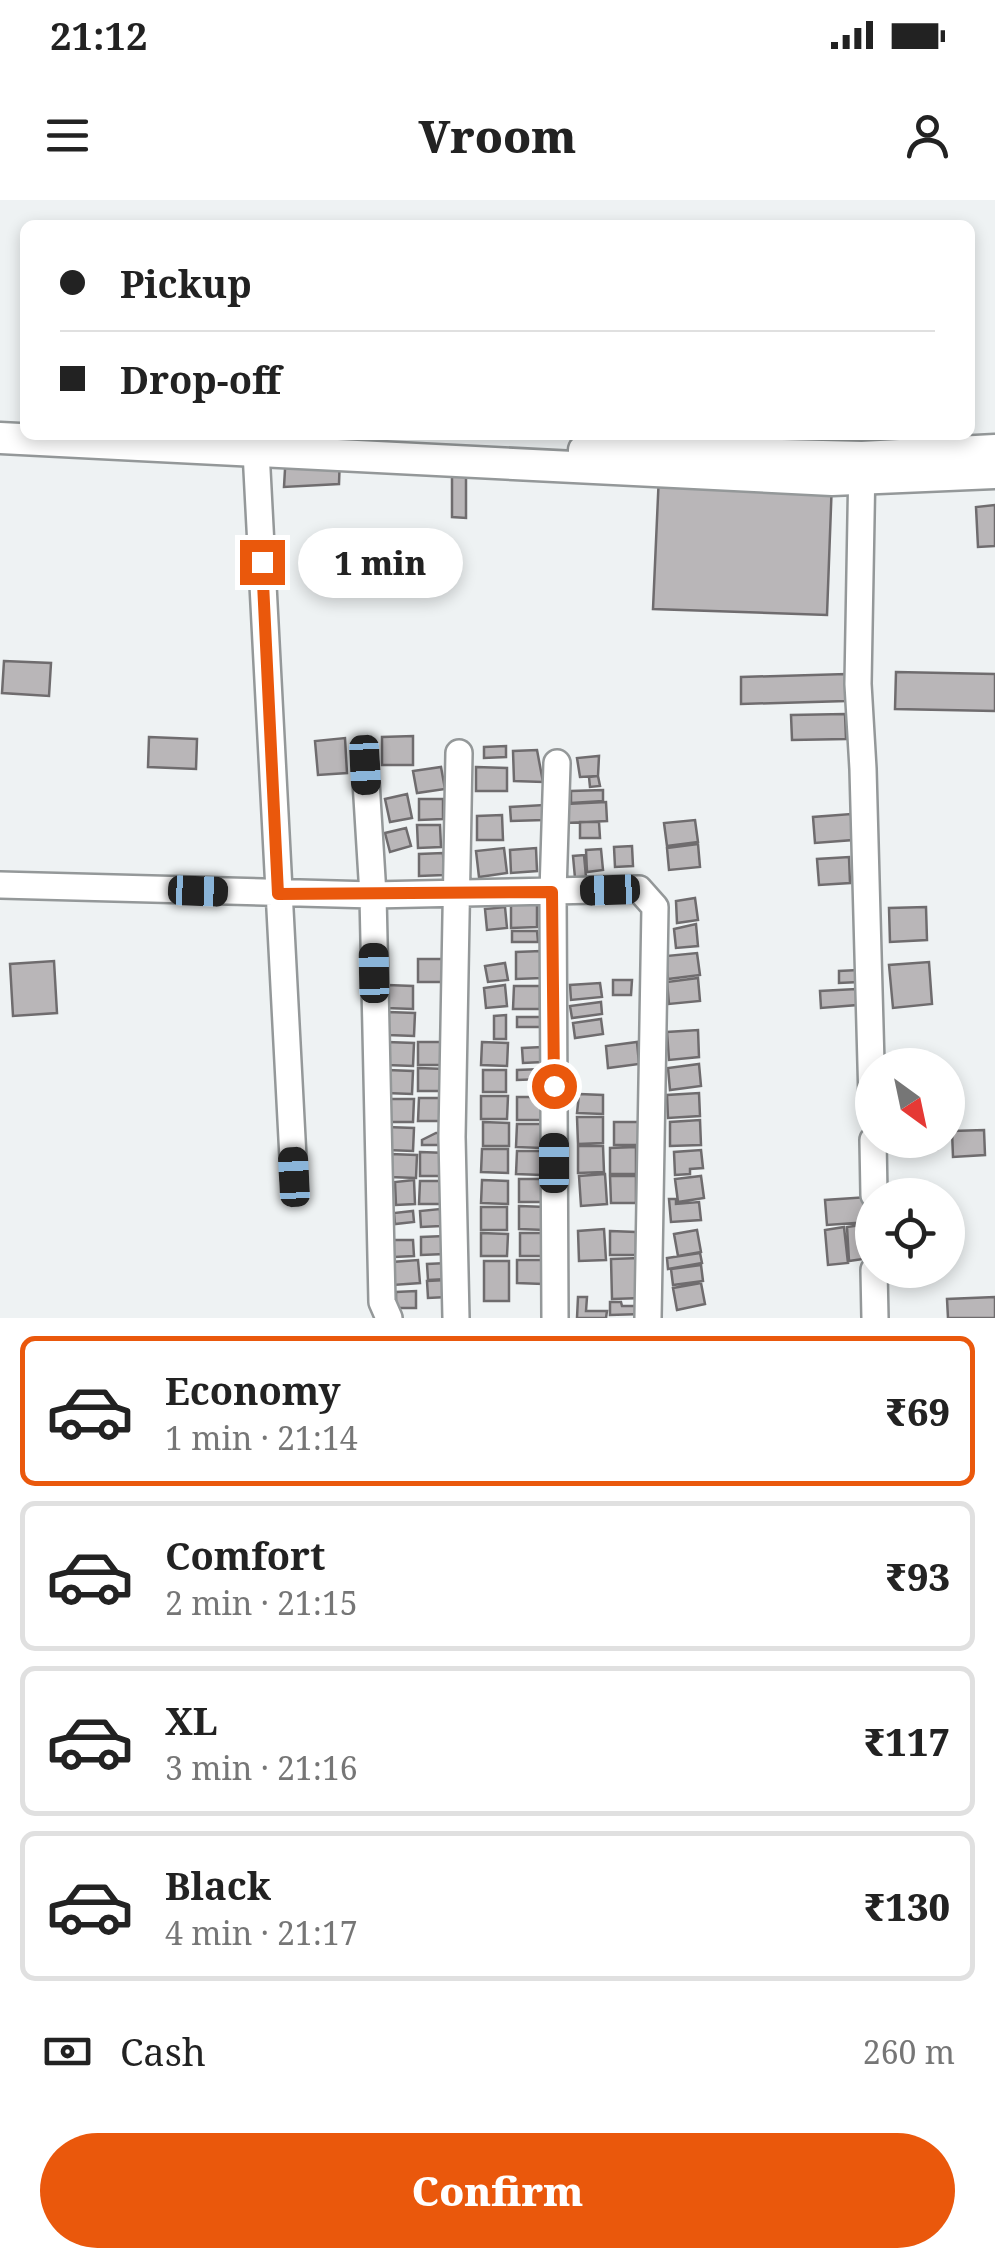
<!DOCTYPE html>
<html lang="en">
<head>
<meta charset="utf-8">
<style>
  body { margin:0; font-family:"Noto Serif",serif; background:#f2f2f2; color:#222; height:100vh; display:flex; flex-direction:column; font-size:38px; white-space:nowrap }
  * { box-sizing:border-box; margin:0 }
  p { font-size:32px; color:#767676 }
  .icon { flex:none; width:55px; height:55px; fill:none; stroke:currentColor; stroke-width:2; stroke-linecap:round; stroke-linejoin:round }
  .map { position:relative; height:1118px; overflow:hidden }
  .details { display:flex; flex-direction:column; background:#fff; flex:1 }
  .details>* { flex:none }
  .banner { position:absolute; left:20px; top:20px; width:955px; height:220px; border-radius:15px; box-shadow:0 5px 15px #0003; display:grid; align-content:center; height:220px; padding:0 40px; background:#fff }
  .needle { width:65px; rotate:147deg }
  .buttons { position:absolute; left:855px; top:848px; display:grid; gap:20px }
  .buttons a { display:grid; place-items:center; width:110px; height:110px; border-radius:50%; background:#fff; box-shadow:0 5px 15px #0003; font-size:50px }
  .end { position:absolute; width:45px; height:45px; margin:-22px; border:12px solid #ea580c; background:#fff; box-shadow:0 0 0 5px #fff }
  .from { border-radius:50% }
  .bubble { position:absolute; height:70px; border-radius:35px; background:#fff; box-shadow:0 5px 15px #0003; font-size:32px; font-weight:800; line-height:70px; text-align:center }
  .car { position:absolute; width:30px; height:60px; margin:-30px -15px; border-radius:12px; box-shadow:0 0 8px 2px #0007; background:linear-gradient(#222 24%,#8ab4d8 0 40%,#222 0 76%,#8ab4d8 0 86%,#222 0) }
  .banner b { display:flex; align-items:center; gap:35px; height:95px; font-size:38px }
  .banner b+b { border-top:2px solid #e0e0e0 }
  .banner i { width:25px; height:25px; background:#222 }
  ul { padding:18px 0 0; list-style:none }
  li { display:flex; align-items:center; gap:30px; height:150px; margin:0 20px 15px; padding:0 20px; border:5px solid #e0e0e0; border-radius:15px }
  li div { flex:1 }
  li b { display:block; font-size:38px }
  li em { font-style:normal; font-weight:800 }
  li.current { border-color:#ea580c }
  li>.icon { width:90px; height:90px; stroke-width:1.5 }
  .pay { display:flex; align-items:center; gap:25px; height:110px; padding:0 40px; font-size:38px }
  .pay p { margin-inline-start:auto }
  .button { display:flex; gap:20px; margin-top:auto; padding:20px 40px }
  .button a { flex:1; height:115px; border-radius:60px; background:#ea580c; color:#fff; font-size:40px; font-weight:800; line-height:115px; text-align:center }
  .status { display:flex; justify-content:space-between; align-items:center; height:70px; padding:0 50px; background:#fff; direction:ltr }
  .status svg { height:28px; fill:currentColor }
  header { display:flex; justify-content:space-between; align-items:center; height:130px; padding:0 40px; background:#fff; font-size:45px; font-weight:800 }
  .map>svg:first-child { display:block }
</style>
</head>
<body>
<div class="status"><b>21:12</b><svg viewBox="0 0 49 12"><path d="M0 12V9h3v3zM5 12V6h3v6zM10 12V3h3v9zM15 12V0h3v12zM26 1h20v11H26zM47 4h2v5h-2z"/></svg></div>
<header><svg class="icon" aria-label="menu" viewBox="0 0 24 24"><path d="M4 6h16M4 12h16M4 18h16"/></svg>Vroom<svg class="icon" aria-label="person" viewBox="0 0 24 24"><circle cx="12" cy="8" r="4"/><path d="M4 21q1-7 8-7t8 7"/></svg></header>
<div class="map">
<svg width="995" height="1118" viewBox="0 0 995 1118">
  <rect width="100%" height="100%" fill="#eef2f3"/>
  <path fill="#b9b6b8" stroke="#6f6c6e" stroke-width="2.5" d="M286 252 340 255 339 284 284 287Z
    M452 273 466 275V318L452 317Z
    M659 274 832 280 827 415 653 409Z
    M995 305V346L978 347 976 307Z
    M4 461 51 463 49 496 2 493Z
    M896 472 995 474V511L895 509Z
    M846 474V501L741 504V477Z
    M845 514 846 539 792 540 791 515Z
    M413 536V565H382V537Z
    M149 537 197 539 196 569 148 567Z
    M345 538 347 573 318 575 315 541Z
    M506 546V557L484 558V547Z
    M537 550 543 582 514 581 513 551Z
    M599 556 598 576 580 577 577 558Z
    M441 567 445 589 417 593 413 571Z
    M476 567 507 568V591H476Z
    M598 576 600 586 590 587 589 577Z
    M603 590V601L571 603V591Z
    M407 594 412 618 390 622 385 599Z
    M419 599H443V619L419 620Z
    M606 602 607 621 566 623V604Z
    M544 605V620L511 621 510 607Z
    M851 614 853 640 815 643 813 617Z
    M502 615 503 640H477V616Z
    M695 620 698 642 667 646 664 623Z
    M580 622H599L600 638H580Z
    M417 625H440L441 647 418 648Z
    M406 628 411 646 390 652 385 633Z
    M698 644 700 667 669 670 667 648Z
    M632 646 633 666 615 667 614 647Z
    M504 648 507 673 479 677 476 651Z
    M536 648 537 671 511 673 510 650Z
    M601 649 603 670 587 672 586 650Z
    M443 653 444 675 419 676V654Z
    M584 655 586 677 575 678 573 656Z
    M849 657 850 683 819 685 817 659Z
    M695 698 698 720 677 723 676 701Z
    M537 700V727L511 728V701Z
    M505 707 507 728 487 730 485 709Z
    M926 707 927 740 890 742 889 708Z
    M696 724 698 746 676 748 674 729Z
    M512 731H537L538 742H512Z
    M541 751 542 778 516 779V752Z
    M697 753 700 775 668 779 666 756Z
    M418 759H444V782H418Z
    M54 761 57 813 13 816 10 764Z
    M929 762 932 804 893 808 889 765Z
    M505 763 508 780 488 782 485 766Z
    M858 770 859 782 839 783V771Z
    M698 778 700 801 669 804 667 782Z
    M613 780H632L631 795H613Z
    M600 783 602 797 571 800 570 785Z
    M387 785 413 786V809L386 808Z
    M505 785 507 806 486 808 484 788Z
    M514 786H540V809H513Z
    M856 789 857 805 821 808 820 791Z
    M601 802 602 814 572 818 570 806Z
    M388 812 415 813 414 836 388 835Z
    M506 815V839H494V816Z
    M517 817H543V827H517Z
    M601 819 603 834 575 838 573 823Z
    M698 830 699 857 669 860 667 832Z
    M387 842 414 843 413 866 387 865Z
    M418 842H445V865H418Z
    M482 842 508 843 507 866 481 865Z
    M637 842 639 864 608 868 606 846Z
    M542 847 543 862 523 863 522 848Z
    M699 864 701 886 670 890 668 868Z
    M418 868 445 869 444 891H418Z
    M542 869 543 879 517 880V870Z
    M387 870 413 871 412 894 386 893Z
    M483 870H506V892H483Z
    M699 893 700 916 668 918 667 895Z
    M579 894 603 895V914L577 913Z
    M481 896H508L507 919H481Z
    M517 897H544L543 920H517Z
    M419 898H445V921H418Z
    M387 899H414L413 922H387Z
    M577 917H603V943L578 944Z
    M700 920 701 945 670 946V922Z
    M483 922 509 923V946H483Z
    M614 922H640V945H614Z
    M517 924H543L542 948 516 947Z
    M387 927 414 928 413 951 387 950Z
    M984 930 985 955 953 957 952 931Z
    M436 933H445V945H422V940Z
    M897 940H937V949L897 953Z
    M578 946H603L604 972 578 973Z
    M636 947V974H610V948Z
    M482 949H508V973L481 972Z
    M701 950 703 968 690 969V974L675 975 674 952Z
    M517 951H543L542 975 516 974Z
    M420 952 447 953 446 976H420Z
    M390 954 417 955 416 978 390 977Z
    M605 974 607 1004 581 1006 579 976Z
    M610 976H636V1003H611Z
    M701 976 704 998 678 1002 675 979Z
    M519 979H545V1002H519Z
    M414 980 415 1004 396 1005 395 982Z
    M482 980 508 981V1004L481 1003Z
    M420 981H446V1004H419Z
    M868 997 869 1022 827 1025 825 1000Z
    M669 999H676V1004L699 1002 701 1020 671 1022Z
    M519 1006 546 1007 545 1030 519 1029Z
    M481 1007H507V1030H481Z
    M440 1009 441 1026 421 1027 420 1011Z
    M413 1011 414 1022 395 1024 394 1013Z
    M868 1024 870 1058 849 1061 847 1027Z
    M844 1027 848 1063 828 1065 825 1030Z
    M604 1029 606 1060 579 1061 578 1031Z
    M697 1030 701 1052 678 1056 674 1034Z
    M610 1031 636 1032V1055H610Z
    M481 1033 508 1034 507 1056H481Z
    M520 1033H546V1056H520Z
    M445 1036V1054L421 1055V1037Z
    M393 1040H413L414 1056 394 1057Z
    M700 1053 702 1063 668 1069 667 1058Z
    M640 1058 642 1098 612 1099 611 1059Z
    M418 1060 420 1083 393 1085 392 1062Z
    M517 1060H544L543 1084 517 1083Z
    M484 1061H509V1101H484Z
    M447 1063 448 1079 428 1080 427 1064Z
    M701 1065 703 1081 673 1085 671 1069Z
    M447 1080V1097L428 1098 427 1081Z
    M701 1083 705 1104 677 1110 673 1088Z
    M416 1091V1108H396V1092Z
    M578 1097H587L586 1111H607L606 1118H577Z
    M995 1097V1118H948L947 1099Z
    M610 1102H621L622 1106H642V1114L610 1115Z"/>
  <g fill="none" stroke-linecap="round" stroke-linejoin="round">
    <defs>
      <path id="minor" d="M258 235 256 251 294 977
        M862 262 858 484 863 569 872 901
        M365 565 373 695 382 1102 389 1118
        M0 685 373 695 639 689 655 707 648 1118
        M873 940 874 995
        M874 1070 875 1118
        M456 1118 452 937 459 553
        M555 1118 553 692 557 563"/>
      <path id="tertiary" d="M0 238 832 280 995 273
        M584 250 862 257 995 250"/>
    </defs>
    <use href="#minor" stroke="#949899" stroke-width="30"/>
    <use href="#tertiary" stroke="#949899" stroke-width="35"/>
    <use href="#minor" stroke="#fff" stroke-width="25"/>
    <use href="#tertiary" stroke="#fff" stroke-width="30"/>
  </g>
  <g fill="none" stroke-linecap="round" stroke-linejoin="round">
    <path stroke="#ea580c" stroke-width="12" d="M262 362 278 694 552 692 554 886"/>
  </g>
</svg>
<div class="buttons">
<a><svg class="needle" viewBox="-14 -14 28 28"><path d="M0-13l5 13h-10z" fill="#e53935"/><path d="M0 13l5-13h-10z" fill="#767676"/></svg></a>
<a><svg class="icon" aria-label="locate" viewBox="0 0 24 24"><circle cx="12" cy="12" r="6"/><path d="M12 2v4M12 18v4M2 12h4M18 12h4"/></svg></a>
</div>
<i class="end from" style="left:554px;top:886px"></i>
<i class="end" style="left:262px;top:362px"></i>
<div class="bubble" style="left:298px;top:328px;width:165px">1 min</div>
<i class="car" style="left:365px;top:565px;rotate:177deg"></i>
<i class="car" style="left:610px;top:690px;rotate:268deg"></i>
<i class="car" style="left:198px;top:691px;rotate:92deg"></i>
<i class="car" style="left:374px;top:773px;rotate:359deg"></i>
<i class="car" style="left:554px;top:963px;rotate:0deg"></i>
<i class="car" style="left:294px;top:977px;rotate:357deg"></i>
<div class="banner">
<b><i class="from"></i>Pickup</b>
<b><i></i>Drop-off</b>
</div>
</div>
<section class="details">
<ul>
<li class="current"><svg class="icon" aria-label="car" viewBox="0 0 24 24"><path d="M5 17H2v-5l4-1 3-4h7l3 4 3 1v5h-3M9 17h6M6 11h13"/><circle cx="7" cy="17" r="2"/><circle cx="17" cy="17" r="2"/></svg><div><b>Economy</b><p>1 min · 21:14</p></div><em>₹69</em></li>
<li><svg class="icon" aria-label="car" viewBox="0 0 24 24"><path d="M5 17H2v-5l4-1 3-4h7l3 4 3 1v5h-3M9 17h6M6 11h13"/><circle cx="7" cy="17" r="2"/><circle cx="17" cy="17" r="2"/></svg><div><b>Comfort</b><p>2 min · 21:15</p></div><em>₹93</em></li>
<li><svg class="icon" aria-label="car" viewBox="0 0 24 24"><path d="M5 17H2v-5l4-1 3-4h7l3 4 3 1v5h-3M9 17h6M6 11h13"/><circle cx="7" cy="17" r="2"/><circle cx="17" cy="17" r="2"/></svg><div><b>XL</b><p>3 min · 21:16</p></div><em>₹117</em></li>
<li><svg class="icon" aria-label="car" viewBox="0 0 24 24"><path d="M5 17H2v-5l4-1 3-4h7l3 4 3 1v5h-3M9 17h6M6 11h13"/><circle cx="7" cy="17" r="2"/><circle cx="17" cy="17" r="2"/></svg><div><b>Black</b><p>4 min · 21:17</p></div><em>₹130</em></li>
</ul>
<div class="pay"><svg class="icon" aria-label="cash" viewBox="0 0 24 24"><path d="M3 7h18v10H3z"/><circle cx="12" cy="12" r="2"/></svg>Cash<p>260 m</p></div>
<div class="button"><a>Confirm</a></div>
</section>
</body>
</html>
